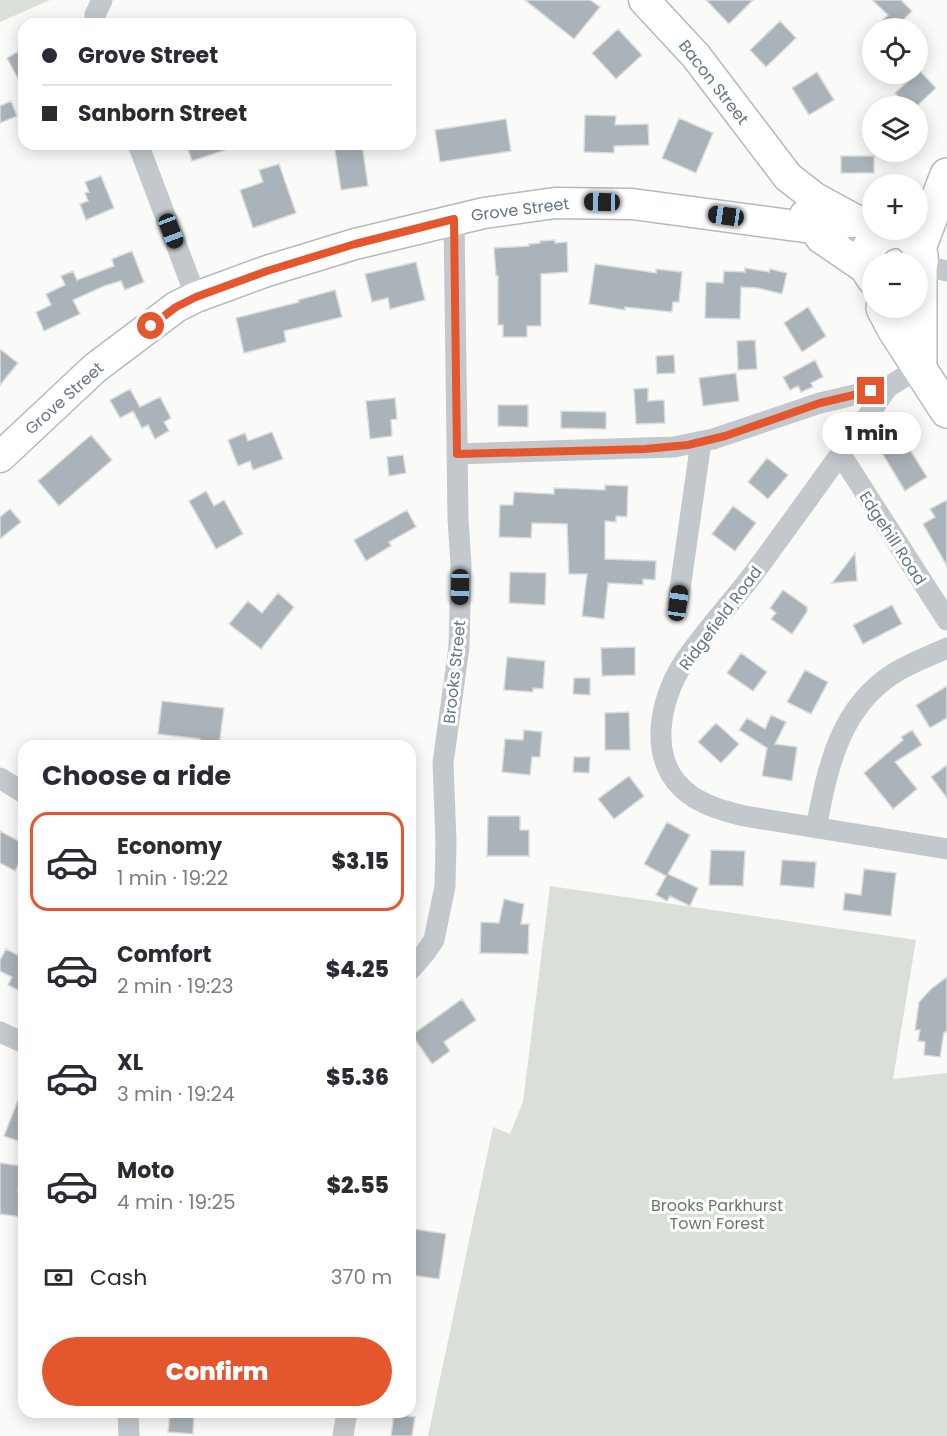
<!DOCTYPE html>
<html lang="en">
<head>
<meta charset="utf-8">
<style>
  body { margin:0; font-family:Poppins,sans-serif; background:#f7f7f7; color:#2b2b33; height:100vh; display:flex; flex-direction:column; font-size:22px; white-space:nowrap }
  * { box-sizing:border-box; margin:0 }
  p { font-size:20px; color:#7c7c81 }
  .icon { flex:none; width:33px; height:33px; fill:none; stroke:currentColor; stroke-width:2; stroke-linecap:round; stroke-linejoin:round }
  .map { position:relative; flex:1; overflow:hidden }
  .sheet { position:absolute; left:18px; top:740px; width:398px; height:678px; display:flex; flex-direction:column; background:#fff; border-radius:18px; box-shadow:0 3px 15px #0003 }
  .sheet>* { flex:none }
  .top-card { position:absolute; left:18px; top:18px; width:398px; height:132px; border-radius:18px; box-shadow:0 3px 15px #0003; display:grid; align-content:center; height:132px; padding:0 24px; background:#fff }
  .buttons { position:absolute; left:862px; top:18px; display:grid; gap:12px }
  .buttons a { display:grid; place-items:center; width:66px; height:66px; border-radius:50%; background:#fff; box-shadow:0 3px 15px #0003; font-size:30px }
  .end { position:absolute; width:27px; height:27px; margin:-14px; border:8px solid #e4572e; background:#fff; box-shadow:0 0 0 3px #fff }
  .from { border-radius:50% }
  .bubble { position:absolute; height:42px; border-radius:21px; background:#fff; box-shadow:0 3px 15px #0003; font-size:20px; font-weight:800; line-height:42px; text-align:center }
  .car { position:absolute; width:18px; height:36px; margin:-18px -9px; border-radius:8px; box-shadow:0 0 4px 2px #0007; background:linear-gradient(#222 24%,#8ab4d8 0 40%,#222 0 76%,#8ab4d8 0 86%,#222 0) }
  .top-card b { display:flex; align-items:center; gap:21px; height:57px; font-size:22px }
  .top-card b+b { border-top:2px solid #e1e1e2 }
  .top-card i { width:15px; height:15px; background:#2b2b33 }
  ul { padding:0; list-style:none }
  li { display:flex; align-items:center; gap:18px; height:99px; margin:0 12px 9px; padding:0 12px; border:3px solid transparent; border-radius:18px }
  li div { flex:1 }
  li b { display:block; font-size:22px }
  li em { font-style:normal; font-weight:800 }
  li.on { border-color:#e4572e }
  li>.icon { width:54px; height:54px; stroke-width:1.5 }
  h2 { padding:0 24px; font-size:27px; line-height:72px }
  .pay { display:flex; align-items:center; gap:15px; height:66px; padding:0 24px; font-size:22px }
  .pay p { margin-inline-start:auto }
  .button { display:flex; gap:12px; margin-top:auto; padding:12px 24px }
  .button a { flex:1; height:69px; border-radius:36px; background:#e4572e; color:#fff; font-size:24px; font-weight:800; line-height:69px; text-align:center }
  .map>svg:first-child { display:block }
</style>
</head>
<body>
<div class="map">
<svg width="947" height="1436" viewBox="0 0 947 1436">
  <rect width="100%" height="100%" fill="#fafaf8"/>
  <path fill="#dadfd7" d="M0 0H50L0 22Z
    M550 886 916 940 893 1079 947 1073V1436H428L493 1127 510 1134 523 1102Z"/>
  <path fill="#aab3b9" stroke="#dcdcda" stroke-width="1.5" d="M525 0H590L600 7 574 39Z
    M706 0H753L729 24Z
    M872 0H901L912 11 895 28H875L888 15Z
    M780 21 796 38 766 67 750 50Z
    M618 29 642 55 616 79 592 53Z
    M24 48V90L7 58Z
    M919 70 936 88 917 106H908L895 93 916 74H918Z
    M817 72 834 100 809 115 792 88Z
    M11 101 17 116 0 123V106Z
    M585 115 616 116 615 125 648 124 649 145 614 146V153L584 152Z
    M679 118 713 133 696 173 662 158Z
    M506 119 511 151 440 162 435 130Z
    M186 144H234V147L192 161Z
    M334 144H362L368 186 341 190Z
    M841 156H874V173H841Z
    M279 164 296 213 253 228 240 190 263 182 259 170Z
    M101 176 114 208 86 220 80 204 88 201 85 193 89 192 85 182Z
    M555 240V243L567 242 568 272 541 274V326H527V337H503V325H498V276H496L494 248 529 246V244L540 243V241Z
    M132 251 144 282 125 290 121 281 104 286 73 300 80 314 44 331 36 312 51 305 46 294 65 285 61 276 73 271 77 280 114 266 112 259Z
    M416 262 425 300 390 309 388 298 372 302 365 274Z
    M595 264 656 273V269L682 272 679 302H673L672 312 625 307V310L589 304Z
    M745 268 769 272 770 269 787 273 782 294 758 288 741 287 740 319 705 318 706 282 723 283 724 271 745 272Z
    M335 290 342 317 284 331 286 342 244 353 236 318 299 302 298 300Z
    M808 307 826 336 802 352 784 323Z
    M755 340 757 369 738 370 737 341Z
    M0 349 18 363 0 385Z
    M674 355 675 373 657 374 656 356Z
    M815 360 823 377 811 383 813 387 801 392 798 386 790 390 783 377Z
    M736 373 739 401 703 406 699 378Z
    M648 388V401L664 400 665 423 636 424 634 389Z
    M130 389 140 407 160 397 171 418 164 422 169 431 155 439 148 425 142 428 133 411 120 418 110 400Z
    M395 398 397 419 391 420 392 436 370 439 366 401Z
    M498 405H528V427L498 426Z
    M561 411 606 412V429L561 428Z
    M272 432 283 459 253 470 250 461 238 466 228 440 245 433 248 441Z
    M900 434 927 477 905 491 879 448Z
    M91 435 112 460 59 506 38 481Z
    M403 455 406 473 389 476 387 457Z
    M767 458 788 475 768 499 748 482Z
    M605 485 628 486 627 517 616 516V522L605 521V559L656 561 655 580 643 579V585L608 583 604 619 582 616 587 574H569L567 524 532 523 531 538 499 537 500 505H513L514 492 554 494V488L605 490Z
    M206 491 214 506 224 500 243 534 216 549 189 501Z
    M947 500V566L923 524 935 517 930 509Z
    M733 506 756 523 735 551 712 534Z
    M10 509 21 522 0 539V517Z
    M407 510 416 527 389 542 391 546 366 561 354 540Z
    M855 553 857 581 832 583Z
    M510 572 546 573 545 605 509 603Z
    M783 590 807 607V612L792 634 771 619 776 613 770 608Z
    M278 593 294 607 261 649 229 624 248 601 262 613Z
    M892 605 902 624 863 644 853 625Z
    M635 647V675L602 676 601 648Z
    M741 653 767 672 753 691 727 673Z
    M507 657 545 661 543 689 533 688V692L504 690Z
    M805 670 828 682 811 714 787 702Z
    M574 678H590V695L573 694Z
    M947 686V718L930 728 916 705Z
    M162 701 224 708 219 746 200 745V739L158 734Z
    M629 712 630 750H605V713Z
    M771 715 786 722 775 744 797 747 792 781 762 776 767 748 739 730 747 718 765 729Z
    M716 723 739 744 721 763 698 742Z
    M524 730 542 732 540 757H532L530 775 502 772 505 739 523 740Z
    M912 730 922 745 895 762 917 789 893 809 864 773 903 740 901 737Z
    M574 757H590L589 773 573 772Z
    M947 765V798L931 777Z
    M629 776 644 796 614 819 598 799Z
    M488 816H520V830H529V856H487Z
    M667 822 690 835 668 874 698 888 690 906 670 896 667 901 656 895 666 876 644 864Z
    M0 831 24 844V854L15 871 0 863Z
    M711 850 745 851 743 886 709 885Z
    M782 860 816 862 814 888 780 885Z
    M864 869 896 873 891 916 843 910 845 893 861 895Z
    M504 899 524 904 521 924H529L528 954 480 953 481 922 499 923Z
    M6 949 23 958 24 956V993L8 985 12 977 0 971V960Z
    M947 977V1032H944L940 1057 924 1055 925 1042 918 1041 920 1030H915L919 1002 931 989Z
    M462 999 476 1020 444 1042 450 1051 432 1064 412 1035Z
    M23 1087H24V1143L4 1136Z
    M0 1163 21 1166 18 1191H24L22 1217 0 1214Z
    M414 1229 446 1234 439 1279 410 1275Z
    M170 1412H194L193 1434 168 1432Z
    M394 1414 415 1417 412 1436H391Z"/>
  <g fill="none" stroke-linecap="round" stroke-linejoin="round">
    <defs>
      <path id="secondary" d="M644 0 696 56 788 177 815 198 861 223
        M805 215 821 238 868 270
        M0 457 95 368 176 307 196 297 267 271 355 244 484 213 555 203 632 204 812 228 857 221"/>
      <path id="primary" d="M919 248 947 175
        M920 270V367
        M873 278C847 244 901 212 918 246 923 256 922 264 918 273
        M883 308 894 329 947 411"/>
    </defs>
    <use href="#secondary" stroke="#b3babf" stroke-width="33"/>
    <use href="#primary" stroke="#b5babe" stroke-width="36"/>
    <path stroke="#c3c8cc" stroke-width="21" d="M95 24V15L102 0
      M138 144 196 297
      M921 265 947 271
      M920 367 888 387C846 447 803 506 760 565 736 598 707 628 684 662 659 700 646 763 689 794 705 806 725 811 744 816L947 849
      M457 454 674 447 713 439 820 403 888 387
      M841 455 947 620
      M678 603 701 442
      M0 778 24 793
      M816 828C828 767 839 707 896 672 912 662 930 656 947 648
      M410 970 425 953 434 940 445 886 446 842 443 763 459 647 461 565 458 519 454 219
      M0 1032 24 1043
      M128 1412 129 1436
      M343 1436 347 1412"/>
    <use href="#secondary" stroke="#fff" stroke-width="30"/>
    <use href="#primary" stroke="#fff" stroke-width="33"/>
  </g>
  <g fill="none" stroke-linecap="round" stroke-linejoin="round">
    <path stroke="#e4572e" stroke-width="8" d="M151 326 176 307 196 297 267 271 355 244 454 219 457 454 645 449 688 445 725 436 820 403 871 391"/>
  </g>
  <g text-anchor="middle" stroke-width="6" stroke-linejoin="round" paint-order="stroke">
    <g font-size="16" fill="#657683" stroke="#fff">
      <text transform="translate(714 82) rotate(52)" y="6">Bacon Street</text>
      <text transform="translate(520 209) rotate(-7)" y="6">Grove Street</text>
      <text transform="translate(64 398) rotate(-42)" y="6">Grove Street</text>
      <text transform="translate(893 538) rotate(57)" y="6">Edgehill Road</text>
      <text transform="translate(720 618) rotate(-53)" y="6">Ridgefield Road</text>
      <text transform="translate(454 672) rotate(-84)" y="6">Brooks Street</text>
    </g>
    <g font-size="16" fill="#687a64" stroke="#fff">
      <text x="717" y="1211">Brooks Parkhurst<tspan x="717" dy="18">Town Forest</tspan></text>
    </g>
  </g>
</svg>
<div class="buttons">
<a><svg class="icon" aria-label="locate" viewBox="0 0 24 24"><circle cx="12" cy="12" r="6"/><path d="M12 2v4M12 18v4M2 12h4M18 12h4"/></svg></a>
<a><svg class="icon" aria-label="layers" viewBox="0 0 24 24"><path d="M12 4l9 5-9 5-9-5zM3 14l9 5 9-5"/></svg></a>
<a>+</a>
<a>−</a>
</div>
<i class="end from" style="left:151px;top:326px"></i>
<i class="end" style="left:871px;top:391px"></i>
<div class="bubble" style="left:822px;top:412px;width:99px">1 min</div>
<i class="car" style="left:602px;top:202px;rotate:271deg"></i>
<i class="car" style="left:726px;top:216px;rotate:278deg"></i>
<i class="car" style="left:171px;top:231px;rotate:159deg"></i>
<i class="car" style="left:460px;top:587px;rotate:181deg"></i>
<i class="car" style="left:678px;top:603px;rotate:8deg"></i>
<div class="top-card">
<b><i class="from"></i>Grove Street</b>
<b><i></i>Sanborn Street</b>
</div>
<section class="sheet">
<h2>Choose a ride</h2>
<ul>
<li class="on"><svg class="icon" aria-label="car" viewBox="0 0 24 24"><path d="M5 17H2v-5l4-1 3-4h7l3 4 3 1v5h-3M9 17h6M6 11h13"/><circle cx="7" cy="17" r="2"/><circle cx="17" cy="17" r="2"/></svg><div><b>Economy</b><p>1 min · 19:22</p></div><em>$3.15</em></li>
<li><svg class="icon" aria-label="car" viewBox="0 0 24 24"><path d="M5 17H2v-5l4-1 3-4h7l3 4 3 1v5h-3M9 17h6M6 11h13"/><circle cx="7" cy="17" r="2"/><circle cx="17" cy="17" r="2"/></svg><div><b>Comfort</b><p>2 min · 19:23</p></div><em>$4.25</em></li>
<li><svg class="icon" aria-label="car" viewBox="0 0 24 24"><path d="M5 17H2v-5l4-1 3-4h7l3 4 3 1v5h-3M9 17h6M6 11h13"/><circle cx="7" cy="17" r="2"/><circle cx="17" cy="17" r="2"/></svg><div><b>XL</b><p>3 min · 19:24</p></div><em>$5.36</em></li>
<li><svg class="icon" aria-label="car" viewBox="0 0 24 24"><path d="M5 17H2v-5l4-1 3-4h7l3 4 3 1v5h-3M9 17h6M6 11h13"/><circle cx="7" cy="17" r="2"/><circle cx="17" cy="17" r="2"/></svg><div><b>Moto</b><p>4 min · 19:25</p></div><em>$2.55</em></li>
</ul>
<div class="pay"><svg class="icon" aria-label="cash" viewBox="0 0 24 24"><path d="M3 7h18v10H3z"/><circle cx="12" cy="12" r="2"/></svg>Cash<p>370 m</p></div>
<div class="button"><a>Confirm</a></div>
</section>
</div>
</body>
</html>
